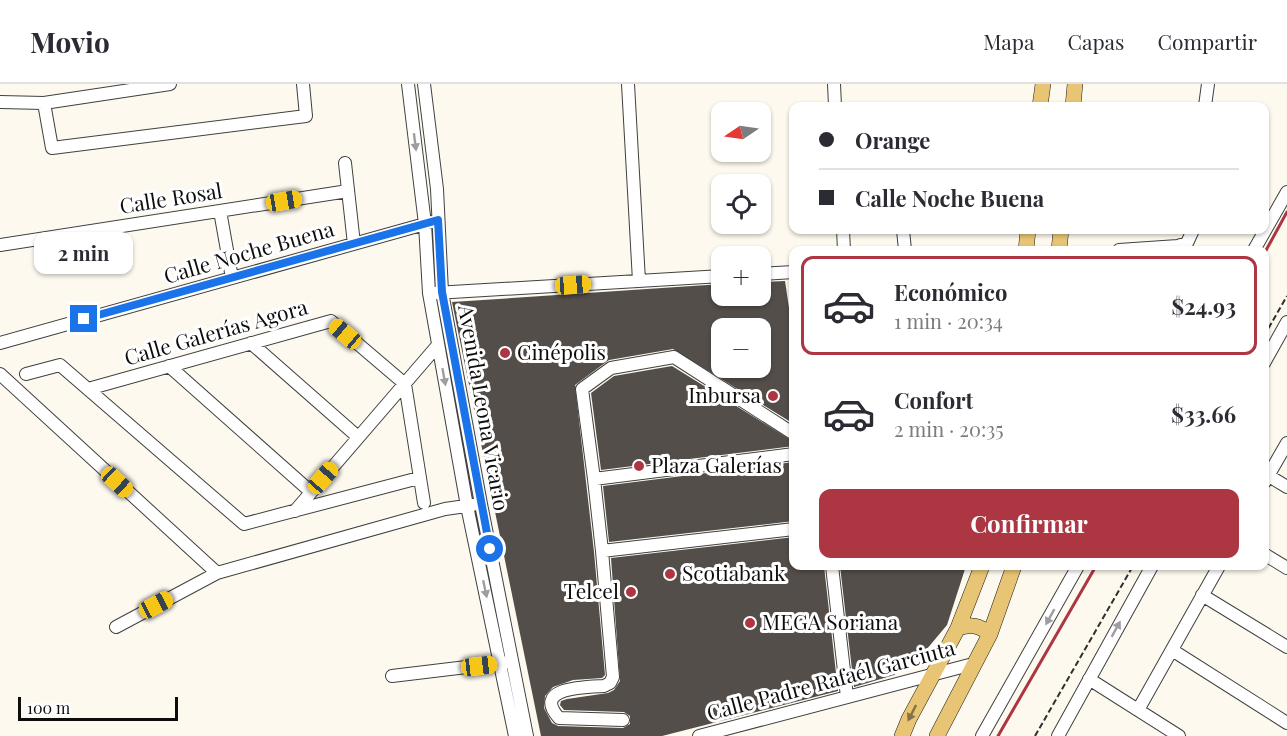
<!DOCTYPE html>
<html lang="es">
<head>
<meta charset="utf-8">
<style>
  body { margin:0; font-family:"Playfair Display",serif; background:#f7f7f7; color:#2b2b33; height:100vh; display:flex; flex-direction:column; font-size:22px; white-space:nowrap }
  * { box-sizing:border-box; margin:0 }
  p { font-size:20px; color:#7c7c81 }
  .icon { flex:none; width:33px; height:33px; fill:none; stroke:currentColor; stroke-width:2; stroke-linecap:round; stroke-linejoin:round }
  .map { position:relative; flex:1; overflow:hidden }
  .drawer { position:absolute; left:789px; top:162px; width:480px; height:324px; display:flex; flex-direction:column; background:#fff; border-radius:12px; box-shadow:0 2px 4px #0004 }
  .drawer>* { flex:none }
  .banner { position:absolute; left:789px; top:18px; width:480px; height:132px; border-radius:12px; box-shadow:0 2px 4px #0004; display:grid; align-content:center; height:132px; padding:0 30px; background:#fff }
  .needle { width:39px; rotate:257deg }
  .tools { position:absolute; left:711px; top:18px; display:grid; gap:12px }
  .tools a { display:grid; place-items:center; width:60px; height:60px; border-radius:12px; background:#fff; box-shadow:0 2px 4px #0004; font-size:30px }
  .scale { position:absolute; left:18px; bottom:15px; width:160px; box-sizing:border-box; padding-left:6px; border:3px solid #0d0d0d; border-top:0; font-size:16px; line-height:21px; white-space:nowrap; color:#0d0d0d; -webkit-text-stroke:4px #fff; paint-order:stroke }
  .end { position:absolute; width:27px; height:27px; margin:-14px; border:8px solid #1a73e8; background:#fff; box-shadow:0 0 0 3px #fff }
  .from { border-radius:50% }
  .bubble { position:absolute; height:42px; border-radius:12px; background:#fff; box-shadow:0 2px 4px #0004; font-size:20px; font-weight:700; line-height:42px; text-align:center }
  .car { position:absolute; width:18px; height:36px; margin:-18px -9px; border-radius:8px; box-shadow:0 0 4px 2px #0007; background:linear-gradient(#f5c518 24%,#345 0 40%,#f5c518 0 76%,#345 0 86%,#f5c518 0) }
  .banner b { display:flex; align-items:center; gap:21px; height:57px; font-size:22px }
  .banner b+b { border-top:2px solid #e1e1e2 }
  .banner i { width:15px; height:15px; background:#2b2b33 }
  ul { padding:10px 0 0; list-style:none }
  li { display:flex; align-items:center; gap:18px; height:99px; margin:0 12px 9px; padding:0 18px; border:3px solid transparent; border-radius:12px }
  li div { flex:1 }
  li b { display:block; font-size:22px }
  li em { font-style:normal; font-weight:700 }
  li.on { border-color:#ac3642 }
  li>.icon { width:54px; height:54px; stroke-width:1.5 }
  .primary-button { display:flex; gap:12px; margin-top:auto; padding:12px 30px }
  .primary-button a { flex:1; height:69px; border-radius:12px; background:#ac3642; color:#fff; font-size:24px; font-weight:700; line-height:69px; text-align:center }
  header { display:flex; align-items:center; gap:36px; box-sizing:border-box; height:84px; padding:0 30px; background:#fff; border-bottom:2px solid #e1e1e2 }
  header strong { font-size:28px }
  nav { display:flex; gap:33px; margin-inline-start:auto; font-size:21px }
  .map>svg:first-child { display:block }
</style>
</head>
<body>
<header>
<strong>Movio</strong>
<nav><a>Mapa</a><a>Capas</a><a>Compartir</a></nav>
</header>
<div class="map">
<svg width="1287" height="652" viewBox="0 0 1287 652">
  <rect width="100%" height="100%" fill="#fdf9ef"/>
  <path fill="#544e4a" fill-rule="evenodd" d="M785 197 794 257V340L673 265 609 276 575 301 594 468 605 591 602 594 573 596 553 603 545 612 544 624 552 639 558 642 623 644 630 640V632L624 628 564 626 560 621 561 617 567 615 608 609 614 606 620 597 611 474 794 453V482H824L838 607 662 652H541L452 218 722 200V212H760V198ZM722 244H760V284H722Z
    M672 282 794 358V362L601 386 591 309 614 292Z
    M794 378V437L609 458 603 402Z
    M840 482H966L947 541 921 572 894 591 854 603Z"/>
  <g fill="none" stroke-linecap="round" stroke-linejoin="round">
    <defs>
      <path id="minor" d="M408 0 425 140 429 209 467 422 515 652
        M424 0 437 105 442 208 481 420 527 652
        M628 0 639 197
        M834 0 835 22
        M0 18 44 19 170 0
        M44 19 52 64 306 32 303 0
        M1205 22 1208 0
        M345 79 354 160
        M220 127 232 194
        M843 146 844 166
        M903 146 905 166
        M0 161 348 107
        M1119 166 1178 162 1187 159 1193 146
        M1254 166 1287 108
        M760 190 794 188
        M435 209 722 192
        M0 259 432 138
        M251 259 358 353
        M1264 279 1287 238
        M169 282 311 408
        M0 290 217 489
        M26 290 60 281 244 440 419 394
        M88 305 331 237 405 300 424 419
        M794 350 674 273 611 284 582 305 594 395 794 370
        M1269 392 1287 403
        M594 395 602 467 794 445
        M1264 399 1287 359
        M295 427 438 261
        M602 467 613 593 610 599 604 602C586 603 531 603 559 634L623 636
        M1264 470 1287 484
        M832 482 847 613
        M1202 511 1287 563
        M116 543 217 489 445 425 473 421
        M1172 566 1287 639
        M392 592 508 578
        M1089 595 1179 652
        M1138 626 1219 482
        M699 652 973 580
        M982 652 1078 482
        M1058 652 1152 482"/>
      <path id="major" d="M1040 22 1043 0
        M1073 22 1075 0
        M1026 166 1028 146
        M1059 166 1061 146
        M958 544C971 540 979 541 990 550
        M902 652 909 635 958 544 982 482
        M937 652 990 550 1014 482"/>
    </defs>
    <use href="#minor" stroke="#404040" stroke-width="14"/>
    <use href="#major" stroke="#1e1e1e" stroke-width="16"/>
    <path stroke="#2f2f2f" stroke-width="2" stroke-dasharray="6 3" stroke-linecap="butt" d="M1264 252 1287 212
      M1035 652 1133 482"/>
    <use href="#minor" stroke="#fff" stroke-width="12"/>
    <use href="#major" stroke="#e8c574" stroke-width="15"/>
    <path stroke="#ac3642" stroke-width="3" d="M1264 170 1287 128
      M998 652 1096 482"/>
  </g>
  <defs><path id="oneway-solid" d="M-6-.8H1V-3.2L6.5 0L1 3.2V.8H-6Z" transform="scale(1.5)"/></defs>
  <g fill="#9e9e9e">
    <use href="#oneway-solid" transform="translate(415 58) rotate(83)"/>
    <use href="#oneway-solid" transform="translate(444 293) rotate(80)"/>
    <use href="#oneway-solid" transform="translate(485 505) rotate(78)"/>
    <use href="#oneway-solid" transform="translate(1050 533) rotate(119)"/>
    <use href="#oneway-solid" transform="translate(1116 545) rotate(-61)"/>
  </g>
  <use fill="#857246" href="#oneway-solid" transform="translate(912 629) rotate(117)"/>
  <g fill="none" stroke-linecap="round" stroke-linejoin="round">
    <path stroke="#1a73e8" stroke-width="8" d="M84 235 438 136 442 208 490 465"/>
  </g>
  <g fill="#ac3642" stroke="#fff" stroke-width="2">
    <circle cx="505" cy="269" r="6"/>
    <circle cx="773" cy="312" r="6"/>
    <circle cx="639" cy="382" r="6"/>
    <circle cx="670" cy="490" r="6"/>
    <circle cx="631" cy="508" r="6"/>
    <circle cx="750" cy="539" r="6"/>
  </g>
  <g text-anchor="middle" stroke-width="6" stroke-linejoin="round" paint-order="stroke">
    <g font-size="21" fill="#0d0d0d" stroke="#fff">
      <text transform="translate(171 115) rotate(-9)" y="7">Calle Rosal</text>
      <text transform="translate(249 169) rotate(-16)" y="7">Calle Noche Buena</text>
      <text transform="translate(216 249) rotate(-16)" y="7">Calle Galerías Agora</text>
      <text transform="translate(483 324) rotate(80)" y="7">Avenida Leona Vicario</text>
      <text transform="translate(831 597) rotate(-15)" y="7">Calle Padre Rafaél Garciuta</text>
    </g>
    <g font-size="21" fill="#0d0d0d" stroke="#fff" text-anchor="start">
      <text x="517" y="276">Cinépolis</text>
      <text x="761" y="319" text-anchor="end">Inbursa</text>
      <text x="651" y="389">Plaza Galerías</text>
      <text x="682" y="497">Scotiabank</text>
      <text x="619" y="515" text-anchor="end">Telcel</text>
      <text x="762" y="546">MEGA Soriana</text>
    </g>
  </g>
</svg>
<div class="tools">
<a><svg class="needle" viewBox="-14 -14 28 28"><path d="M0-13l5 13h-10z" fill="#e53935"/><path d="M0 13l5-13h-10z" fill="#7c7c81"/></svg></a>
<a><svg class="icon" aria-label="locate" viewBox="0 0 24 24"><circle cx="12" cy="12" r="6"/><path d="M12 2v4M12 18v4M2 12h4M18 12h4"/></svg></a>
<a>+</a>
<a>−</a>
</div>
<div class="scale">100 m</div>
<i class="end from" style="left:490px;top:465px"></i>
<i class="end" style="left:84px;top:235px"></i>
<div class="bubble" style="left:34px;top:148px;width:99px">2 min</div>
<i class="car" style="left:284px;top:117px;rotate:81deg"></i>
<i class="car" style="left:573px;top:201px;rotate:86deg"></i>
<i class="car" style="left:345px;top:250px;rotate:310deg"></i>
<i class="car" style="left:323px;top:394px;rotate:41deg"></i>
<i class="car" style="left:117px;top:398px;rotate:133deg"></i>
<i class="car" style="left:156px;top:521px;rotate:62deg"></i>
<i class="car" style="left:479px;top:582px;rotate:83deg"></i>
<div class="banner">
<b><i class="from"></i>Orange</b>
<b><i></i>Calle Noche Buena</b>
</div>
<section class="drawer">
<ul>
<li class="on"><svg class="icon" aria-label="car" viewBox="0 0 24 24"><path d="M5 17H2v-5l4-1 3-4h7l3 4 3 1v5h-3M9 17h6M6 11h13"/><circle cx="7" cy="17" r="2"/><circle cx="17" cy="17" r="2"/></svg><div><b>Económico</b><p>1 min · 20:34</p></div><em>$24.93</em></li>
<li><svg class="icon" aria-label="car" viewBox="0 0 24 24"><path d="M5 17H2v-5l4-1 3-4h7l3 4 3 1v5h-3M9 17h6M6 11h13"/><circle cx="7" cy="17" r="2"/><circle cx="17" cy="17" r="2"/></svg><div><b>Confort</b><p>2 min · 20:35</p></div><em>$33.66</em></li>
</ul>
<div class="primary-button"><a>Confirmar</a></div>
</section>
</div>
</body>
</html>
